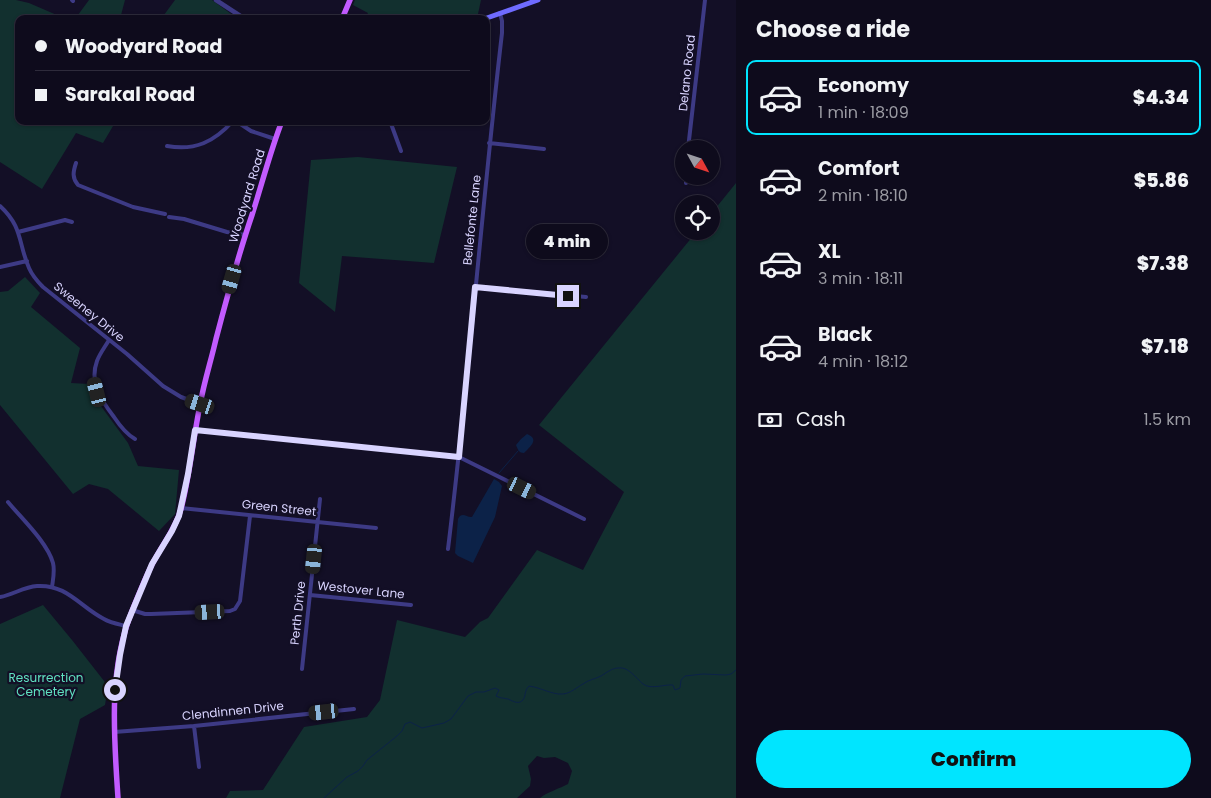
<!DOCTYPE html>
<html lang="en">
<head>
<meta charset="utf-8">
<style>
  body { margin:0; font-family:Poppins,sans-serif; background:#171425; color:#f1f3f6; height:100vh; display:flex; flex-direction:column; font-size:19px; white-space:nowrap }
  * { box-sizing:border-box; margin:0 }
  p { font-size:16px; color:#9b9ba3 }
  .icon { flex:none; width:28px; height:28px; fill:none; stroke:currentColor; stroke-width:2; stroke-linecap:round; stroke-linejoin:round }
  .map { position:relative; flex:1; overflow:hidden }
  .drawer { display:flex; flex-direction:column; background:#0e0b1c; width:475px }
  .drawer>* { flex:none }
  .guide { position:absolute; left:15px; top:15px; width:475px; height:110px; border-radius:10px; box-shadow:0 1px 4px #0004,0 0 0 1px #2e2b3b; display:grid; align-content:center; height:110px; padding:0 20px; background:#0e0b1c }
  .needle { width:32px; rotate:130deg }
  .fabs { position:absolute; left:675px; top:140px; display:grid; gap:10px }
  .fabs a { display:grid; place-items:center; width:45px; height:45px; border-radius:50%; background:#0e0b1c; box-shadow:0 1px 4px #0004,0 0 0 1px #2e2b3b; font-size:25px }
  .end { position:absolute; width:22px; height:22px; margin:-11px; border:6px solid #d9d4ff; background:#111; box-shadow:0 0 0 2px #111 }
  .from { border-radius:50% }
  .bubble { position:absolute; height:35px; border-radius:18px; background:#0e0b1c; box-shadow:0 1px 4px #0004,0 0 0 1px #2e2b3b; font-size:16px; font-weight:800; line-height:35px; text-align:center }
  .car { position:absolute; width:15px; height:30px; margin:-15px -8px; border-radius:6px; box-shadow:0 0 4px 1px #0007; background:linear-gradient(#222 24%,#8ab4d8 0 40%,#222 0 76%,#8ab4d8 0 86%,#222 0) }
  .guide b { display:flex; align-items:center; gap:18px; height:48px; font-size:19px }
  .guide b+b { border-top:1px solid #2e2b3b }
  .guide i { width:12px; height:12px; background:#f1f3f6 }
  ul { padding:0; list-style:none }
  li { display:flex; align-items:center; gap:15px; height:75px; margin:0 10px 8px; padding:0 10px; border:2px solid transparent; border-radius:10px }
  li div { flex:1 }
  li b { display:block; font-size:19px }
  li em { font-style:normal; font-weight:800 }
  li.on { border-color:#00e5ff }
  li>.icon { width:45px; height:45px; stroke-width:1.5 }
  h2 { padding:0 20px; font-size:22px; line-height:60px }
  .pay { display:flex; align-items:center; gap:12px; height:55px; padding:0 20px; font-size:19px }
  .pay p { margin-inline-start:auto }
  .button { display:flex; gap:10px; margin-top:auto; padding:10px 20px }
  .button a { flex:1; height:58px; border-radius:30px; background:#00e5ff; color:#111; font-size:20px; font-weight:800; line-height:58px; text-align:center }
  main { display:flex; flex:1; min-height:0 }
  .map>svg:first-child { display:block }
</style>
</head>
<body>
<main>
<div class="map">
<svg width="736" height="798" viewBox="0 0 736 798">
  <rect width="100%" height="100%" fill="#130f26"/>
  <path fill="#12302f" d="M0 0H16L29 3 66 19H19V121H116L103 143 76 133 42 189 0 162Z
    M89 0H125L121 15 125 19H75Z
    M175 0H212L238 19H161Z
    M355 0H481L478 14 463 19H365L368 13 353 5Z
    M358 157 457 167 434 263 342 256 335 312 299 283 311 160Z
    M736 183V798H540C545 793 561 788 568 784L572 771 568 763 555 757 544 758 537 756 528 766 531 779 530 786 517 798H226L230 791 263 790 304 727 367 717 380 700 397 620 465 637 480 622 488 618 537 550 583 570 624 492 539 425 697 231H711V214Z
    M25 277 40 293 31 307 80 348 71 383 89 384 95 398 128 443 138 466 179 470 175 514 159 531 108 489 89 484 73 494 0 405V292L8 291Z
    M43 605 72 640 108 686 105 705 80 719 60 798H0V624Z"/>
  <path fill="#0c2248" d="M527 434C540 439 530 447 524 453 519 453 518 450 516 445L521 439Z
    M494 479 499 482 502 486 495 517 473 563 458 556 455 553 458 519C462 511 467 518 472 517Z"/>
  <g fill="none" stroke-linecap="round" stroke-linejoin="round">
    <path stroke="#0c2248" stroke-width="1" d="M499 473 518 451
      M324 798 347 777 358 771 363 766 367 760 397 736 402 731 405 724 410 722 422 728 444 723 451 719 468 696 476 692H484L495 688 499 690 496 696C500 698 503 698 508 699 513 701 518 705 523 700 526 696 524 691 529 686 539 687 553 695 562 694 570 694 577 687 583 684 588 680 595 679 601 676 606 673 612 668 618 668 628 666 636 678 643 684 651 690 665 684 673 685L675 690 680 688 681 680 685 676 703 674 726 675 731 674 736 670"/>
    <path stroke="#3d3a85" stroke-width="4" d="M72 0 73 1
      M236 121 251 131 275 139
      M390 121 401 151
      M489 143 544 149
      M167 146C195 151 214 142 233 121
      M688 149 705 0
      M76 163C73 172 72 178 78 185L133 207 165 214
      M686 183V176
      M0 206C23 227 18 243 29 268 32 275 38 282 43 287L127 354 163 386 181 397 200 404
      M169 217 184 219 227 232 245 235
      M18 232 65 220 72 222
      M0 267 27 261
      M475 287 586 297
      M109 340C105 347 100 353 97 361 89 383 101 400 114 417 120 426 126 434 135 439
      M195 430 459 457 584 519
      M8 502C22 519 47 542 53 563 55 571 53 579 52 587
      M181 508 376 528
      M448 549C469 377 482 205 502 33V21L500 13
      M310 595 411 605
      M0 597C13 595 23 587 37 586 67 584 80 607 104 619 111 623 118 624 126 626
      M132 610 145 614H151L230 611 235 609 240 601 250 516
      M302 669 320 499
      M194 726 199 767
      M114 732 194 726 354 709"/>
    <path stroke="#3d3a85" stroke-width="4.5" d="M216 0 245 19"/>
    <path stroke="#6f6bff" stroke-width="5" d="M484 19 538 0"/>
    <path stroke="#c25bff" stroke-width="5.5" d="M342 19 350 0
      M118 798C114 736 108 670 132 611 139 594 146 575 155 559 164 542 176 528 181 509 190 475 193 439 200 405 204 382 211 361 216 339 227 297 238 256 252 215 262 184 270 152 282 121"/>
  </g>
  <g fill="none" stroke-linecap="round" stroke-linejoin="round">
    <path stroke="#d9d4ff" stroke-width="6" d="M115 690 120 655 126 626 152 564 172 531 179 516 188 474 195 430 459 457 475 287 568 296"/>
  </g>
  <g text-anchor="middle" stroke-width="4.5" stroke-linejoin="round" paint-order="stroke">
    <g font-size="12" fill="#d9d4ff" stroke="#130f26">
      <text transform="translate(687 73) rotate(-84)" y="4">Delano Road</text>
      <text transform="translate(247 196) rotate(-73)" y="4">Woodyard Road</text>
      <text transform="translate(472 220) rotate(-84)" y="4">Bellefonte Lane</text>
      <text transform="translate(89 312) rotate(39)" y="4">Sweeney Drive</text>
      <text transform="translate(279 508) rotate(6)" y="4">Green Street</text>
      <text transform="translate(361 590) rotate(6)" y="4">Westover Lane</text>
      <text transform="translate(298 613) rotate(-84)" y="4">Perth Drive</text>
      <text transform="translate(233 711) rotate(-6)" y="4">Clendinnen Drive</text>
    </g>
    <g font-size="12" fill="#5fe0c0" stroke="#130f26">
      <text x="46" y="682">Resurrection<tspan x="46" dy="14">Cemetery</tspan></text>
    </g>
  </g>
</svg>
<div class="fabs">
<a><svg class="needle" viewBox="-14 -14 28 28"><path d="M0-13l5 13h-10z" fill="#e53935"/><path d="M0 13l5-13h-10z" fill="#9b9ba3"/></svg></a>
<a><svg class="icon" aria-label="locate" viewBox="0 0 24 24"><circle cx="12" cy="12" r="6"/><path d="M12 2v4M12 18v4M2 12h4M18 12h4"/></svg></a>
</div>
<i class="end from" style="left:115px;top:690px"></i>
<i class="end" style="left:568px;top:296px"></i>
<div class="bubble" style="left:526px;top:224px;width:82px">4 min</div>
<i class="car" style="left:232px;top:279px;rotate:196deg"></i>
<i class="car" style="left:97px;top:392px;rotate:346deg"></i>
<i class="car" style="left:200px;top:404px;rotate:288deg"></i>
<i class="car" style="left:522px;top:488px;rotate:116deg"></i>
<i class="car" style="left:314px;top:559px;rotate:186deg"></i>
<i class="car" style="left:210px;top:612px;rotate:267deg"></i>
<i class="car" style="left:324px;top:712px;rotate:264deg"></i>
<div class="guide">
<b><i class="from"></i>Woodyard Road</b>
<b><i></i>Sarakal Road</b>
</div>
</div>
<section class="drawer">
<h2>Choose a ride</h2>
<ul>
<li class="on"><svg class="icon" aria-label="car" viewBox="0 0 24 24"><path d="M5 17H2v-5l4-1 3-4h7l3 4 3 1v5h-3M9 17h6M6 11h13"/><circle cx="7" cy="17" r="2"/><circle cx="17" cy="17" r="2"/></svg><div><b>Economy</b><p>1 min · 18:09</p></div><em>$4.34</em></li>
<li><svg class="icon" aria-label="car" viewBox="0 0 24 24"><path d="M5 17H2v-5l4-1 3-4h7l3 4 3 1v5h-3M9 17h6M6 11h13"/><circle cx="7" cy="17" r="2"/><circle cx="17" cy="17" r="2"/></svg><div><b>Comfort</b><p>2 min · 18:10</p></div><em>$5.86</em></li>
<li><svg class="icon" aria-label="car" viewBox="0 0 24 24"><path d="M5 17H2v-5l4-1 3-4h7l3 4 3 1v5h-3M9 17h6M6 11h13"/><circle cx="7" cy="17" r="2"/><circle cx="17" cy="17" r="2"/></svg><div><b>XL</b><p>3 min · 18:11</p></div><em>$7.38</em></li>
<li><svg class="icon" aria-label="car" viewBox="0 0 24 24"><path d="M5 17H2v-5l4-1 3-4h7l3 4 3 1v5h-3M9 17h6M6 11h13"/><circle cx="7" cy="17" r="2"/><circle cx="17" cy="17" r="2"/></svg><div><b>Black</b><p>4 min · 18:12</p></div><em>$7.18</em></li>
</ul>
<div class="pay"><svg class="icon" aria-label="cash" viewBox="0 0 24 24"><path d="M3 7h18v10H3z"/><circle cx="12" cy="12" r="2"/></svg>Cash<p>1.5 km</p></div>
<div class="button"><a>Confirm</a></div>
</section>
</main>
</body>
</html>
